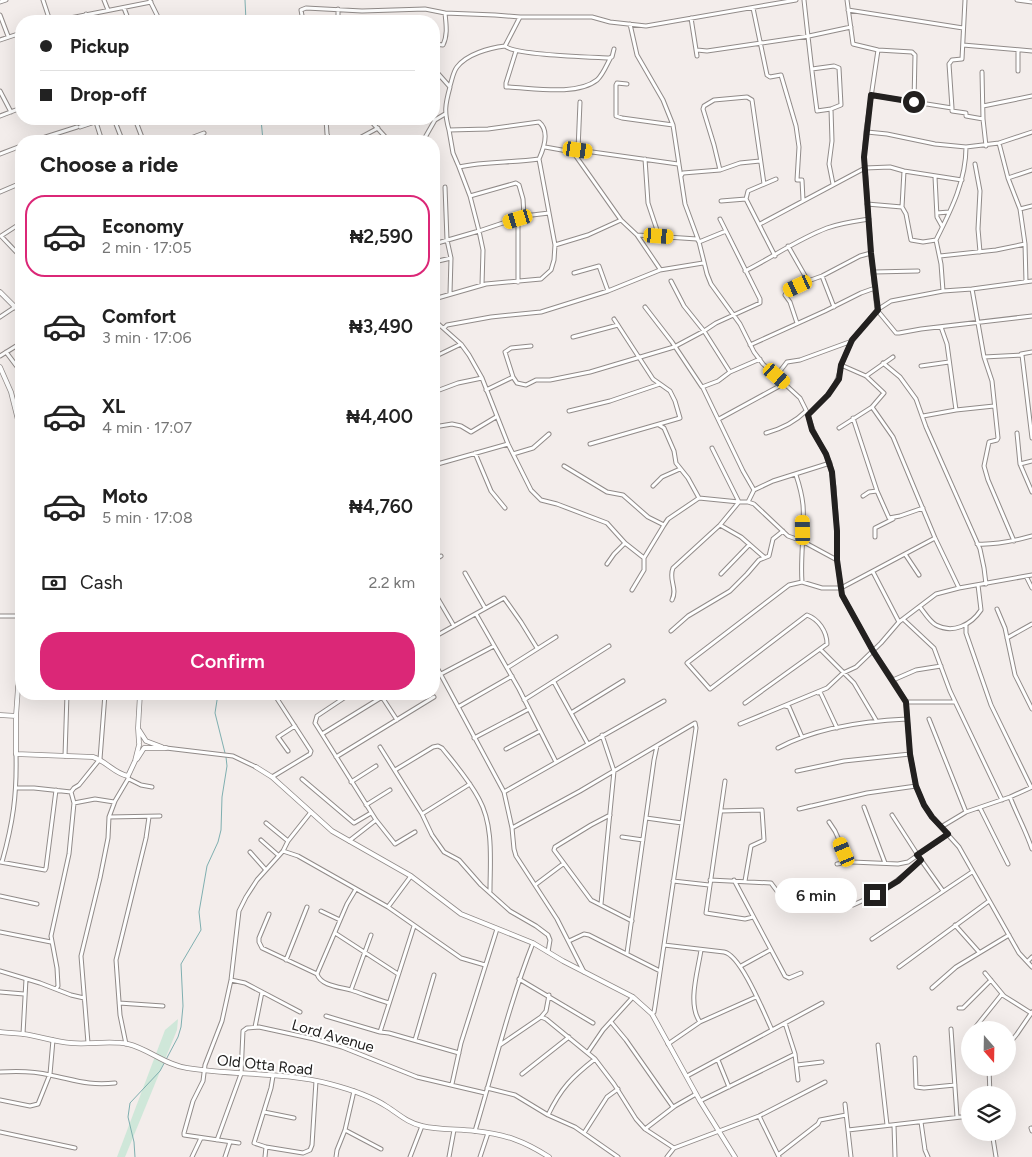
<!DOCTYPE html>
<html lang="en">
<head>
<meta charset="utf-8">
<style>
  body { margin:0; font-family:Figtree,sans-serif; background:#f6f6f6; color:#222; height:100vh; display:flex; flex-direction:column; font-size:19px; white-space:nowrap }
  * { box-sizing:border-box; margin:0 }
  p { font-size:16px; color:#767676 }
  .icon { flex:none; width:28px; height:28px; fill:none; stroke:currentColor; stroke-width:2; stroke-linecap:round; stroke-linejoin:round }
  .map { position:relative; flex:1; overflow:hidden }
  .drawer { position:absolute; left:15px; top:135px; width:425px; height:565px; display:flex; flex-direction:column; background:#fff; border-radius:20px; box-shadow:0 5px 20px #0002 }
  .drawer>* { flex:none }
  .hud { position:absolute; left:15px; top:15px; width:425px; height:110px; border-radius:20px; box-shadow:0 5px 20px #0002; display:grid; align-content:center; height:110px; padding:0 25px; background:#fff }
  .needle { width:32px; rotate:160deg }
  .fabs { position:absolute; left:961px; top:1021px; display:grid; gap:10px }
  .fabs a { display:grid; place-items:center; width:55px; height:55px; border-radius:50%; background:#fff; box-shadow:0 5px 20px #0002; font-size:25px }
  .end { position:absolute; width:22px; height:22px; margin:-11px; border:6px solid #22201f; background:#fff; box-shadow:0 0 0 2px #fff }
  .from { border-radius:50% }
  .bubble { position:absolute; height:35px; border-radius:18px; background:#fff; box-shadow:0 5px 20px #0002; font-size:16px; font-weight:600; line-height:35px; text-align:center }
  .car { position:absolute; width:15px; height:30px; margin:-15px -8px; border-radius:6px; box-shadow:0 0 4px 1px #0007; background:linear-gradient(#f5c518 24%,#345 0 40%,#f5c518 0 76%,#345 0 86%,#f5c518 0) }
  .hud b { display:flex; align-items:center; gap:18px; height:48px; font-size:19px }
  .hud b+b { border-top:1px solid #e0e0e0 }
  .hud i { width:12px; height:12px; background:#222 }
  ul { padding:0; list-style:none }
  li { display:flex; align-items:center; gap:15px; height:82px; margin:0 10px 8px; padding:0 15px; border:2px solid transparent; border-radius:20px }
  li div { flex:1 }
  li b { display:block; font-size:19px }
  li em { font-style:normal; font-weight:600 }
  li.selected { border-color:#db2777 }
  li>.icon { width:45px; height:45px; stroke-width:1.5 }
  h2 { padding:0 25px; font-size:22px; line-height:60px }
  .pay { display:flex; align-items:center; gap:12px; height:55px; padding:0 25px; font-size:19px }
  .pay p { margin-inline-start:auto }
  .action { display:flex; gap:10px; margin-top:auto; padding:10px 25px }
  .action a { flex:1; height:58px; border-radius:20px; background:#db2777; color:#fff; font-size:20px; font-weight:600; line-height:58px; text-align:center }
  .map>svg:first-child { display:block }
</style>
</head>
<body>
<div class="map">
<svg width="1032" height="1157" viewBox="0 0 1032 1157">
  <rect width="100%" height="100%" fill="#f3edeb"/>
  <path fill="#cfe7d9" d="M178 1019 177 1030 125 1157H117L165 1030Z"/>
  <g fill="none" stroke-linecap="round" stroke-linejoin="round">
    <path stroke="#7fafb0" stroke-width="1" d="M245 0 246 21
      M261 119 263 141
      M218 694 215 713 225 753
      M135 1157 134 1142 128 1117 130 1103 160 1071 178 1037 181 1027 183 1006 181 964 201 930 199 912 207 866 218 842 221 830 222 797 227 766 226 757"/>
    <defs>
      <path id="minor" d="M43 0 50 21
        M104 0 108 10
        M804 0C808 37 812 74 817 111L831 109 841 105 839 68 834 66 812 69
        M847 0 853 44 878 50 912 52 915 55 914 102 871 95
        M965 0 962 59 952 60 949 64 952 108V111L966 113V116L983 119
        M1017 0 1032 2
        M150 1 160 21
        M0 2 6 0
        M124 8 129 21
        M753 8 767 75 770 77 781 75 796 126 799 147 797 180H802L803 200
        M338 9V21
        M848 10 963 28
        M86 14 89 21
        M0 15 8 36
        M691 18 697 56
        M55 21 151 2
        M303 21 301 10 306 8 362 11 425 9 445 13
        M630 24 637 55 663 100 673 125 685 204 699 242 707 274 711 284 740 324 754 352 763 364 800 398 806 410 813 430 830 463 834 487 837 531V560L842 595 873 651 893 680 906 702 910 754 916 786 924 805 932 817 959 847 1019 953 1032 967
        M17 34 21 46
        M0 40 21 33
        M434 44 443 45C448 35 446 24 445 13L495 15 520 17H592L610 22 646 26 796 0
        M963 45 1032 51
        M505 46 520 17
        M697 50 707 51 809 36 851 27
        M878 50 866 131 864 157 866 180 871 253 877 310 896 333H899L921 329 1032 316
        M1018 50V71
        M516 51 506 83V87H509C533 88 577 96 597 80 603 75 607 64 611 57
        M434 69 450 87C445 105 444 112 449 130L488 129 539 122C550 131 544 148 539 159L555 245 588 235 621 220
        M982 72 983 119 986 146
        M627 84 617 83 616 85V116L622 118 673 125
        M450 86C452 80 453 72 457 67 467 54 489 48 505 46 514 55 591 57 609 58L612 57 614 49
        M0 91 11 112
        M914 102 952 108
        M983 106 1032 96
        M831 109 832 141 829 164 833 184
        M0 116 21 108
        M95 119 102 141
        M114 119 121 137
        M135 119 143 140
        M326 119 327 134 330 141
        M369 119 389 141
        M80 127 95 122
        M449 130 453 153 459 167
        M867 132 887 134 935 144 966 147 999 143 1032 132
        M33 141 77 127
        M183 141 204 133
        M354 141 378 128
        M423 141 435 120 445 114
        M999 143 1008 178 1020 209 1025 244 1026 282
        M545 147 573 152 578 150 678 164
        M578 150 580 102
        M573 152 621 220 637 235 660 269
        M0 154 21 146
        M645 159 648 203 659 236
        M975 164 980 191 978 229 980 252
        M720 170 714 145 703 109 704 106 714 100 747 97 752 100 764 184
        M681 176 683 173 720 170 740 163 760 161
        M935 177 937 217 942 226
        M1008 178 1032 170
        M445 187 447 240 451 258 450 293
        M0 192 21 183
        M470 196 516 183 519 185 523 199 524 216 549 213
        M721 201 746 199
        M867 204 902 207 906 214 911 240 923 242 936 240
        M902 207 904 171
        M1020 209 1032 206
        M937 213 949 212
        M518 219V282
        M760 224 865 168 890 167 904 171 962 180
        M637 235 697 239 699 242 726 231
        M1 236 21 257
        M1 236 21 223
        M434 244 479 231 470 196 459 167C485 161 512 163 539 159
        M788 246 808 281 822 276 860 256 871 253
        M775 256 746 199 748 191 776 179
        M940 256 996 250 1025 244
        M434 262 451 258
        M745 271C773 257 798 239 827 228 840 223 856 221 869 219
        M874 272 918 271
        M574 273 599 266 608 291
        M822 276 834 307
        M671 281 684 306 704 331 730 372
        M482 285 483 250 479 231 524 216
        M972 289 984 357 992 381 998 438 997 440 989 442 984 466 988 480 1014 541
        M943 291 941 264 936 240C951 210 966 181 966 147
        M434 299 486 284 541 279 551 270 554 260 555 245
        M645 307 672 342 702 387 718 381 730 372 760 359
        M0 317 15 307
        M434 320 461 344 469 355 482 378 508 444 531 490 541 500 557 504 607 523 625 543 644 558
        M797 323 790 302 785 295 788 291 808 281
        M941 327 947 344 956 410
        M444 328 447 325 491 317 541 312 608 291 660 270 703 263
        M573 337 618 325
        M750 345 825 311 861 293 875 288
        M6 352 21 372
        M1021 354 1032 352
        M0 356 21 343
        M434 357 461 344
        M984 357 1022 355 1032 438
        M883 363 900 377 916 399 926 427 980 549 984 568 986 584
        M841 365 852 340 877 310 891 301 943 291 972 289 1032 281
        M921 366 949 362
        M777 375 787 362 800 360 852 341
        M866 376 893 357
        M513 377 517 383 526 385 536 380H550L590 372 674 347 704 331 716 323 760 303V299L720 219
        M703 388 743 471 754 490
        M486 390 513 377 505 352 511 348 531 346
        M434 392 458 383 482 378
        M872 407 893 437 935 538 959 588
        M569 411 610 401 660 384
        M808 415C824 398 838 389 841 365L866 376 884 393 872 407 839 428
        M923 416 956 410 994 406
        M853 418 877 491 889 518 900 516 923 508
        M719 419 785 383
        M659 425 664 428 674 451 676 463 688 478 699 498
        M434 427 452 424 461 426 471 432 496 417
        M766 433C781 429 795 422 806 411
        M1017 433 1020 464
        M590 444 680 418 675 401 670 391 653 379 614 319
        M475 453 491 491 505 508
        M513 454 533 448 549 434
        M1032 461 1020 464 1032 492
        M434 465 508 444
        M564 466 607 492 623 495 648 517 664 525
        M796 475C799 484 802 495 803 505 805 531 800 556 802 582
        M653 486 662 477 680 469
        M863 496 869 492 877 491
        M748 502 754 490 773 481 830 463
        M720 525 741 537 764 557
        M875 537V528L893 519
        M977 544C996 545 1014 541 1032 536
        M905 554 919 575
        M434 560 441 556
        M607 564 614 554 625 543
        M873 572 899 622
        M465 573 485 608
        M721 574 749 545
        M1026 576 1032 588
        M632 590 644 570V558L664 525 668 519 699 498 739 502H748L754 504 788 536 802 541 837 560
        M434 592 454 626
        M672 600C678 588 668 580 673 568L720 525 739 502 712 448
        M920 607C924 612 930 622 936 625 953 634 971 625 981 610L978 585
        M997 609 1005 628 1015 675 1032 709
        M476 614 519 689 556 762
        M0 616H21
        M903 619 934 648 950 691 1002 800
        M966 625V633L991 705 1031 787
        M671 631 688 616 730 591 747 574 759 560 769 556 773 539 783 531
        M434 637 504 598 521 622 537 648
        M1007 638 1032 624
        M820 649 854 683 876 720
        M434 662 504 792 512 828 514 849 516 856 557 919 584 972
        M507 668 556 637
        M441 674 494 646
        M893 680 916 670 941 666
        M554 682 588 744
        M818 693 820 692 822 696 837 728
        M382 697 397 720
        M524 700 609 646
        M906 702H955
        M745 703 827 644C827 631 818 619 807 615L710 689 687 663 789 585 802 582 822 588H841L935 538
        M785 706 789 707 802 737
        M458 707 512 676
        M571 713 623 681
        M929 719 966 812
        M740 724 827 688 843 673 856 667 881 643 899 622 936 594 959 588 1032 575
        M322 734 387 694
        M474 738 529 709
        M380 747 422 814
        M166 748 233 756 256 767
        M778 748C817 727 864 721 907 719
        M506 749 540 731
        M288 751 278 737 295 726
        M65 756 67 694
        M336 757 434 697
        M395 770 433 747 438 746 442 748C455 764 469 780 479 799 494 826 490 862 490 891
        M797 771 844 761 910 754
        M272 777 310 754 311 751 274 694
        M129 779 141 785 152 787
        M302 779 354 823 371 813
        M725 781 706 913 745 919 753 917
        M351 782 376 766
        M470 784 422 814 432 835 444 852 459 860 481 885 510 911 536 926 548 935 550 940 548 952
        M17 788H34L71 792 74 788 79 785 100 759 105 694
        M504 792 664 701
        M1010 797C1017 815 1026 831 1032 849
        M74 803 95 799 114 802
        M366 805 390 790
        M811 806 799 809 867 793 916 786
        M864 807 885 863
        M980 808 1008 864
        M721 811 762 810 764 840 751 846 745 881
        M610 815 591 825 555 847 554 850 591 900 632 921
        M109 817 160 816
        M646 818 682 823
        M376 820 395 844 415 832
        M829 822 835 831 849 862H852L898 864 908 862 948 834
        M266 823 288 841
        M941 827 966 812 1010 797 1032 787
        M512 828 580 791 695 723 696 728 655 1006 654 1012 652 1014
        M622 837 643 840
        M261 840 278 855
        M349 841 376 820 315 723 317 716 350 694
        M283 851 298 856 388 907 461 958 485 965
        M250 852 266 870
        M921 860 943 891
        M0 862 45 870 46 868 56 790
        M2 862C13 823 17 795 16 754
        M837 864 849 862
        M710 880 771 883 789 907
        M734 880 785 976 789 978 801 973
        M673 881 709 885
        M535 885 563 864
        M0 896 37 904
        M601 904 614 771 602 735
        M853 905C883 892 897 882 921 860L892 815
        M388 907 411 876
        M321 911 340 920
        M269 914 259 938V942L262 948 317 974C321 986 340 987 351 990 363 994 376 999 389 1003
        M955 925 979 952
        M0 932 51 942
        M335 933 398 974
        M872 939 972 872
        M569 941 584 934 589 935 660 971
        M664 945 724 952C741 955 764 1013 772 1030
        M627 953 654 760 657 746
        M286 960 307 907
        M1028 961 1032 957
        M741 966 770 950
        M899 967 989 901
        M0 971 40 983 71 995 84 998
        M985 973 1004 996 1031 1013
        M317 974 347 904 356 889
        M519 979 593 1023
        M231 980 245 983 300 1012
        M932 988 956 967 1009 935
        M56 989 58 986 57 968 51 936 69 854 74 803 71 792
        M351 990 371 935
        M0 992 24 994
        M119 1003 163 1006
        M959 1008H963L991 980
        M326 1016 380 1032 389 1033 459 1053
        M541 1017 546 1011 549 995
        M611 1022 626 1040 673 1107
        M700 1022C687 1004 698 971 701 950
        M785 1023 795 1054 798 1080
        M255 1027 262 992
        M951 1029 957 1117
        M974 1029 1002 994
        M380 1032 414 926
        M23 1034 26 979
        M415 1040 434 975
        M88 1043 81 956 100 878 108 838 109 817 115 801 128 779V776
        M126 1044 120 1015 116 960 146 838 149 817
        M668 1044 700 1022 756 997
        M500 1045 541 1017 546 1019 595 1059 614 1084 636 1119 645 1129 674 1148 759 1116 825 1082
        M878 1045 887 1125
        M1008 1045 1017 1034 1032 1012
        M588 1052 603 1030 633 997
        M915 1058 916 1087 924 1088 955 1085
        M718 1060 729 1087
        M797 1065 822 1062
        M989 1068 990 1095
        M0 1072C16 1071 34 1071 50 1075 75 1080 89 1086 115 1083
        M522 1074 569 1037
        M273 1076 271 1088 254 1143 266 1147 303 1153 310 1150 312 1145 316 1081
        M687 1076 822 1003
        M452 1084 461 1043 497 929
        M487 1088 515 1095 548 1115 575 1127 618 1157
        M0 1100 30 1106 38 1104 50 1074 53 1040
        M700 1101 795 1054
        M845 1104 851 1157
        M264 1112 294 1118
        M548 1115C561 1088 572 1077 595 1059
        M759 1116 779 1157
        M921 1122 925 1150 928 1157
        M894 1125 895 1157
        M1031 1128 1032 1131
        M645 1129 675 1106 696 1094
        M345 1130 381 1149
        M848 1130 970 1116
        M475 1131C494 1068 509 1004 533 943
        M0 1132 75 1148
        M992 1132 996 1157
        M584 1133 607 1097 618 1089
        M217 1140 241 1074 243 1031 247 1028 259 1027 314 1039 342 1047 417 1077 485 1093
        M239 1143 184 1135V1133L193 1101 203 1081 205 1065 222 1021 231 980 239 911 246 897 257 880 283 851 288 841 311 812
        M778 1155 818 1124 820 1120 846 1115
        M192 1157 201 1138
        M225 1157 230 1142
        M265 1157 266 1147
        M336 1157 337 1150 345 1130 354 1091
        M410 1157 422 1126
        M449 1157 454 1130
        M480 1157 488 1133
        M667 1157 674 1148"/>
      <path id="tertiary" d="M0 292 21 313
        M0 367 11 392 21 432
        M21 645 16 716V754L93 757C106 761 115 774 128 776L135 761 139 745
        M0 715 16 716
        M139 730 146 741 162 747
        M139 743 138 728 140 694
        M137 759 144 748H166
        M256 767 272 777 332 831 411 876 461 914 533 943 563 961 633 997 652 1014 700 1101 735 1157
        M0 1032C7 1033 15 1033 23 1034 39 1036 55 1042 71 1043 90 1045 109 1040 128 1044 149 1049 165 1065 187 1068 234 1076 283 1071 330 1084 349 1089 369 1095 386 1106 399 1114 406 1122 422 1126 439 1130 457 1129 475 1131 505 1134 524 1141 549 1157"/>
    </defs>
    <use href="#minor" stroke="#918b89" stroke-width="5"/>
    <use href="#tertiary" stroke="#918b89" stroke-width="5.5"/>
    <use href="#minor" stroke="#fff" stroke-width="3"/>
    <use href="#tertiary" stroke="#fff" stroke-width="4"/>
  </g>
  <g fill="none" stroke-linecap="round" stroke-linejoin="round">
    <path stroke="#22201f" stroke-width="6" d="M875 895 898 881 921 860 917 855 948 834 932 817 924 805 916 786 910 754 906 702 873 651 842 595 837 560V531L832 472 826 454 812 430 808 415 828 395 839 379 841 365 852 340 878 310 871 253 864 157 871 95 914 102"/>
  </g>
  <g text-anchor="middle" stroke-width="4" stroke-linejoin="round" paint-order="stroke">
    <g font-size="15" fill="#22201f" stroke="#fff">
      <text transform="translate(333 1036) rotate(16)" y="5">Lord Avenue</text>
      <text transform="translate(265 1065) rotate(6)" y="5">Old Otta Road</text>
    </g>
  </g>
</svg>
<div class="fabs">
<a><svg class="needle" viewBox="-14 -14 28 28"><path d="M0-13l5 13h-10z" fill="#e53935"/><path d="M0 13l5-13h-10z" fill="#767676"/></svg></a>
<a><svg class="icon" aria-label="layers" viewBox="0 0 24 24"><path d="M12 4l9 5-9 5-9-5zM3 14l9 5 9-5"/></svg></a>
</div>
<i class="end from" style="left:914px;top:102px"></i>
<i class="end" style="left:875px;top:895px"></i>
<div class="bubble" style="left:775px;top:878px;width:82px">6 min</div>
<i class="car" style="left:578px;top:150px;rotate:98deg"></i>
<i class="car" style="left:518px;top:219px;rotate:253deg"></i>
<i class="car" style="left:659px;top:236px;rotate:94deg"></i>
<i class="car" style="left:798px;top:286px;rotate:245deg"></i>
<i class="car" style="left:777px;top:376px;rotate:131deg"></i>
<i class="car" style="left:803px;top:530px;rotate:359deg"></i>
<i class="car" style="left:844px;top:852px;rotate:337deg"></i>
<div class="hud">
<b><i class="from"></i>Pickup</b>
<b><i></i>Drop-off</b>
</div>
<section class="drawer">
<h2>Choose a ride</h2>
<ul>
<li class="selected"><svg class="icon" aria-label="car" viewBox="0 0 24 24"><path d="M5 17H2v-5l4-1 3-4h7l3 4 3 1v5h-3M9 17h6M6 11h13"/><circle cx="7" cy="17" r="2"/><circle cx="17" cy="17" r="2"/></svg><div><b>Economy</b><p>2 min · 17:05</p></div><em>₦2,590</em></li>
<li><svg class="icon" aria-label="car" viewBox="0 0 24 24"><path d="M5 17H2v-5l4-1 3-4h7l3 4 3 1v5h-3M9 17h6M6 11h13"/><circle cx="7" cy="17" r="2"/><circle cx="17" cy="17" r="2"/></svg><div><b>Comfort</b><p>3 min · 17:06</p></div><em>₦3,490</em></li>
<li><svg class="icon" aria-label="car" viewBox="0 0 24 24"><path d="M5 17H2v-5l4-1 3-4h7l3 4 3 1v5h-3M9 17h6M6 11h13"/><circle cx="7" cy="17" r="2"/><circle cx="17" cy="17" r="2"/></svg><div><b>XL</b><p>4 min · 17:07</p></div><em>₦4,400</em></li>
<li><svg class="icon" aria-label="car" viewBox="0 0 24 24"><path d="M5 17H2v-5l4-1 3-4h7l3 4 3 1v5h-3M9 17h6M6 11h13"/><circle cx="7" cy="17" r="2"/><circle cx="17" cy="17" r="2"/></svg><div><b>Moto</b><p>5 min · 17:08</p></div><em>₦4,760</em></li>
</ul>
<div class="pay"><svg class="icon" aria-label="cash" viewBox="0 0 24 24"><path d="M3 7h18v10H3z"/><circle cx="12" cy="12" r="2"/></svg>Cash<p>2.2 km</p></div>
<div class="action"><a>Confirm</a></div>
</section>
</div>
</body>
</html>
